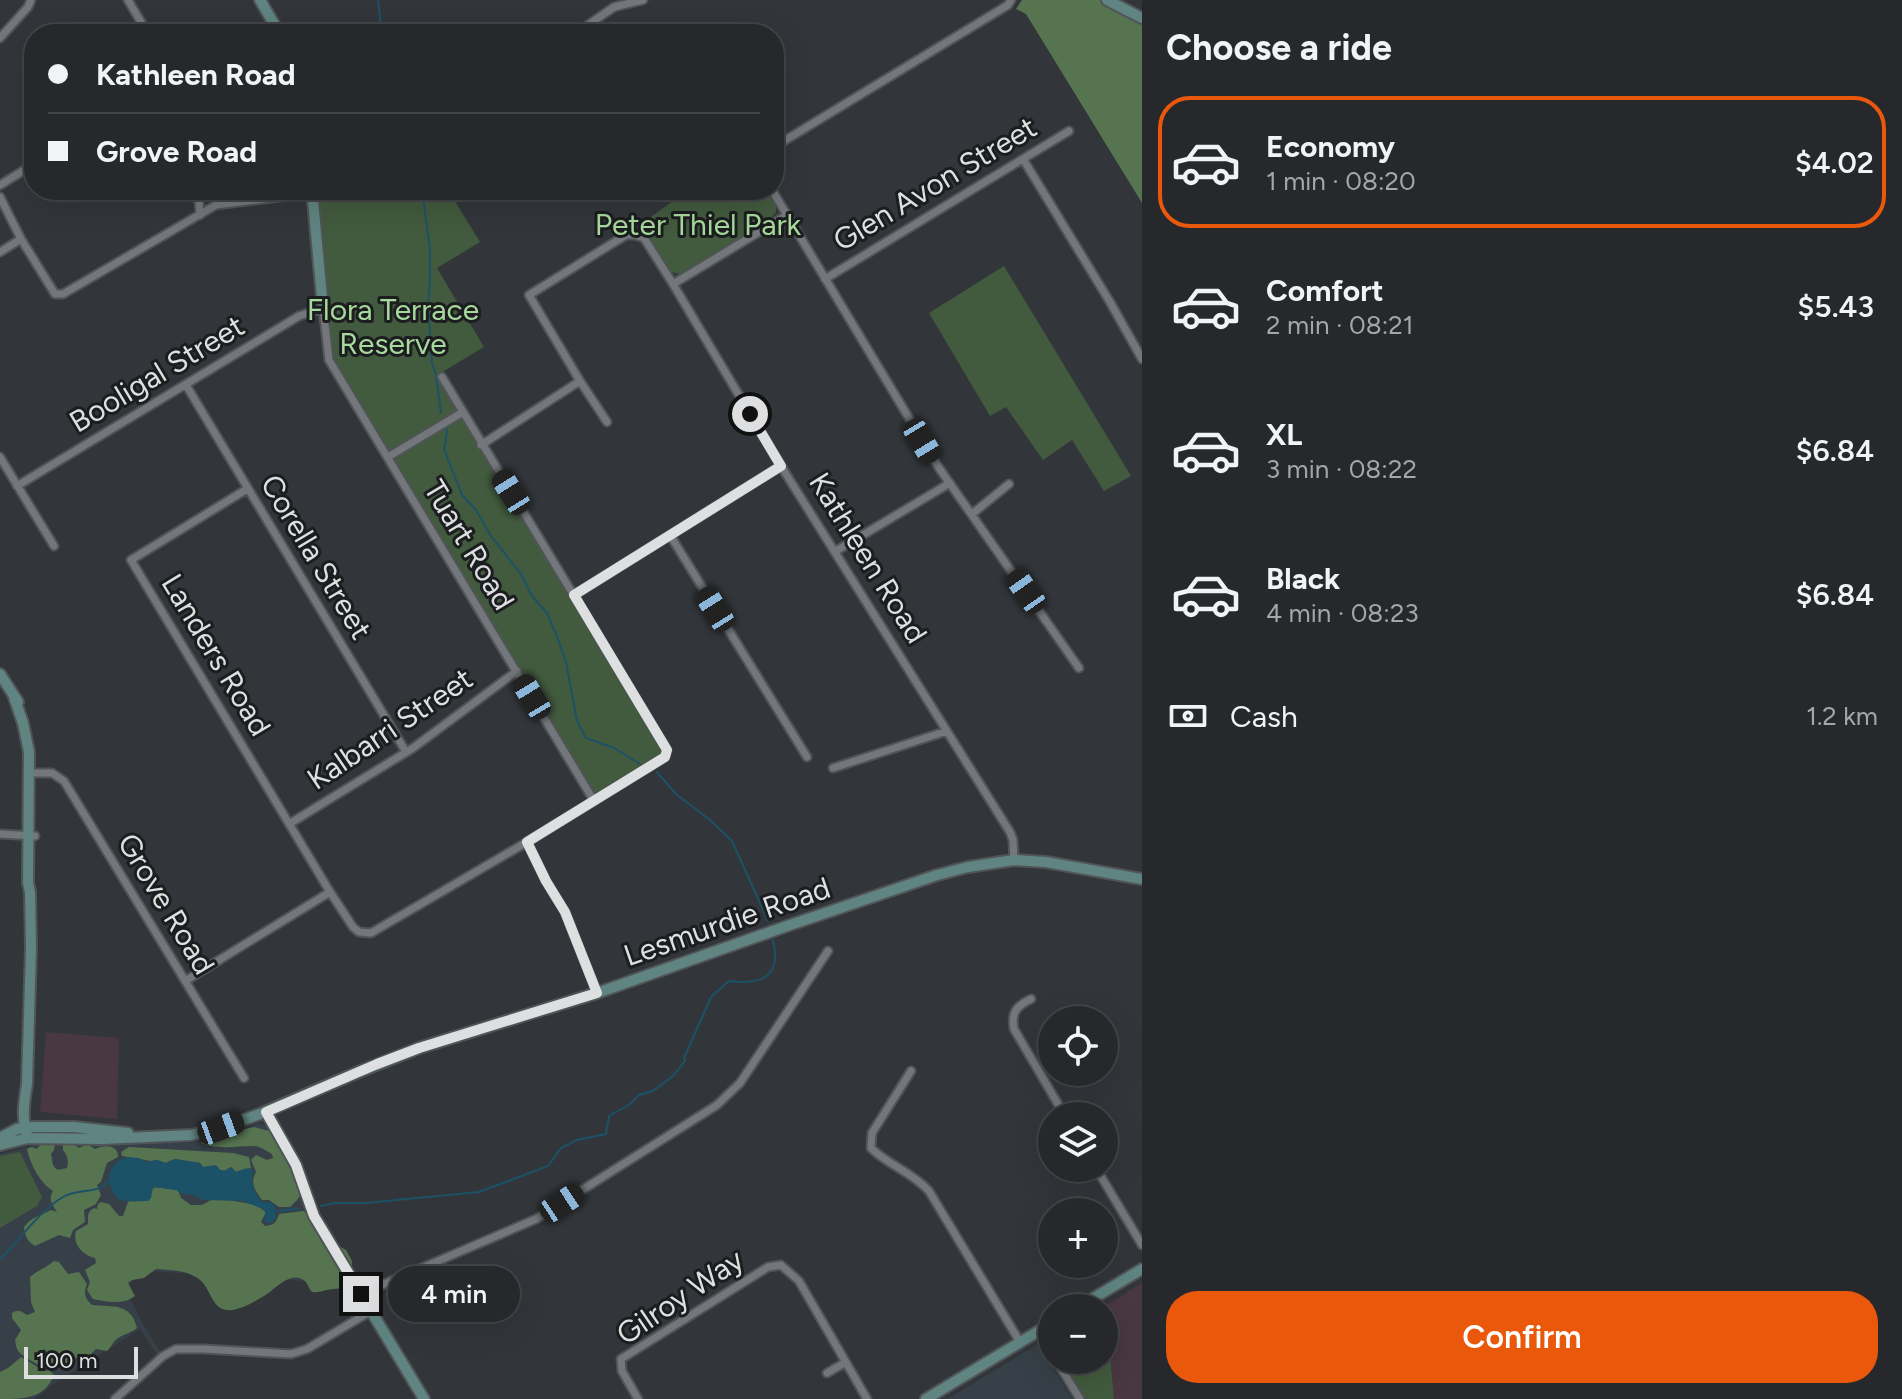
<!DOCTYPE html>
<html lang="en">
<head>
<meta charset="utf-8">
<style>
  body { margin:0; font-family:Figtree,sans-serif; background:#323438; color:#f1f3f6; height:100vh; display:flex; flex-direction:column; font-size:30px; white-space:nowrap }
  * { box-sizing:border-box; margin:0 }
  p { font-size:26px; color:#a4a6a9 }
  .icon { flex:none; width:44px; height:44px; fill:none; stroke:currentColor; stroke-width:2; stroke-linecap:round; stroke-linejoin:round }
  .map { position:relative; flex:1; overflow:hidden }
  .sheet { display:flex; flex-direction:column; background:#26282c; width:760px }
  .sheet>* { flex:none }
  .top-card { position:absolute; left:24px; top:24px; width:760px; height:176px; border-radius:32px; box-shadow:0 8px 32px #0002,0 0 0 2px #424448; display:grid; align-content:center; height:176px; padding:0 24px; background:#26282c }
  .tools { position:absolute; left:1038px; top:1006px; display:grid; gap:16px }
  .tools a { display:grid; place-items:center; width:80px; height:80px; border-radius:50%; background:#26282c; box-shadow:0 8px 32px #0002,0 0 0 2px #424448; font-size:40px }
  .scale { position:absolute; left:24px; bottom:20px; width:114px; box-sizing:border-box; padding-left:8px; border:4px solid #dddfe1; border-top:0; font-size:22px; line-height:28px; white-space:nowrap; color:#dddfe1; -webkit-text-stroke:6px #1c1d1f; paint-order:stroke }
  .end { position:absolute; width:36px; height:36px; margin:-18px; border:10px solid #dddfe1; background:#111; box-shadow:0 0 0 4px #111 }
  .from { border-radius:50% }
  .bubble { position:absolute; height:56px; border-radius:28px; background:#26282c; box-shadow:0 8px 32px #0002,0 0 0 2px #424448; font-size:26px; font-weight:600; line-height:56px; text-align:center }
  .car { position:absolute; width:24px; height:48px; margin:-24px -12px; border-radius:10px; box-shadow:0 0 6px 2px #0007; background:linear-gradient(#222 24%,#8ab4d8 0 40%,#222 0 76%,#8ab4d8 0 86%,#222 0) }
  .top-card b { display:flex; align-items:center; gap:28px; height:76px; font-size:30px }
  .top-card b+b { border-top:2px solid #424448 }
  .top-card i { width:20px; height:20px; background:#f1f3f6 }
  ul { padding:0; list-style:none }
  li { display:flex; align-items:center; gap:24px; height:132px; margin:0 16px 12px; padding:0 8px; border:4px solid transparent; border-radius:32px }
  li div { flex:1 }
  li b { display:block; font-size:30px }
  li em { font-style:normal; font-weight:600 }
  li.selected { border-color:#ea580c }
  li>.icon { width:72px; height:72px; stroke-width:1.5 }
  h2 { padding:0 24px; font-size:36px; line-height:96px }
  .pay { display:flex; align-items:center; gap:20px; height:88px; padding:0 24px; font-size:30px }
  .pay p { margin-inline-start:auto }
  .action { display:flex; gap:16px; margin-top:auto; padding:16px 24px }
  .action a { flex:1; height:92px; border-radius:32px; background:#ea580c; color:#fff; font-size:32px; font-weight:600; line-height:92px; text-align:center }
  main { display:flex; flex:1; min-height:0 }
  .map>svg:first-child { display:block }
</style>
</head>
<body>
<main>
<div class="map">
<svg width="1142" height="1399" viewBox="0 0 1142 1399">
  <rect width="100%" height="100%" fill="#32363a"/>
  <path fill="#493742" d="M46 1032 119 1038 117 1119 40 1112Z
    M1142 1283V1399H1114L1110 1354 1104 1344V1308H1101Z"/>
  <path fill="#374048" d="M259 1123 265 1125 271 1130 280 1146 311 1209 305 1281 149 1271 131 1282 126 1290 144 1326 163 1356 160 1359 140 1329 55 1383 34 1399H0V1154L43 1143 62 1144 79 1138 192 1143 216 1138Z
    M1038 1344 1072 1399H948Z"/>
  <path fill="#425a3e" d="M310 190H448L480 242 437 268 484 347 444 371 442 377 665 757 594 801 329 360Z
    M689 190H766L776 206V212L770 220 680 274 670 272 650 241 639 232 645 221Z
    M1004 266 1131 476 1104 491 1072 440 1043 460 1006 407 990 416 929 313Z
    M20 1152 42 1197 37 1206 0 1228V1156Z
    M1104 1344 1110 1354 1114 1399H1086L1061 1360H1104Z"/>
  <path fill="#55744f" d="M1022 0H1107L1142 18V203L1026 14 1016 9Z
    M254 1127 273 1132C281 1144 302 1178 301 1191 300 1199 295 1202 290 1207H279L269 1200H262C256 1192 249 1183 256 1172L251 1160 256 1155 267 1160 273 1158 272 1154C266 1151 260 1146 253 1146 237 1146 216 1150 201 1143L220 1137H229L237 1131Z
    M51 1142 55 1144 54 1150 51 1154C53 1161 51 1166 58 1170L67 1168C69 1161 68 1156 63 1150V1145L72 1143 79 1148 87 1144 95 1149C104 1144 119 1145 118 1157L107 1163 101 1182 97 1185 101 1195 96 1204 84 1210 85 1222 73 1230 70 1238 59 1235 35 1246C27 1241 25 1236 24 1227 31 1217 40 1216 51 1210L57 1212C52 1204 48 1199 53 1191 40 1183 30 1164 27 1149L31 1147 37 1149 40 1145Z
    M129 1147 233 1153 249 1157 251 1168 236 1172 231 1167 225 1171 220 1170 217 1166 203 1167 200 1163 175 1159 165 1163 157 1160 151 1161 122 1156 121 1152Z
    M155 1187 178 1190 181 1198 191 1205H202L211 1200H229L256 1205 266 1212 261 1222 265 1226C274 1225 276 1223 279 1214L303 1211 309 1214 330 1241 346 1250 352 1261 351 1286C343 1289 341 1288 334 1289 326 1289 321 1293 312 1292 309 1289 308 1285 306 1282 293 1269 277 1287 267 1294 258 1300 244 1308 233 1310 211 1313 212 1289 199 1279 187 1270 170 1270 156 1269L144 1278 132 1280 128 1283 135 1296C124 1305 106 1302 93 1299L87 1290 90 1282 85 1270 96 1263 95 1258C83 1255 72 1245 76 1231L88 1224C88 1216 87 1212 94 1208L97 1209 98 1204 101 1202 109 1204 119 1216H123L128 1202 133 1200 148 1201 152 1189Z
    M54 1261 59 1262 68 1274 79 1272 87 1284C83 1294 85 1298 92 1305 114 1307 131 1303 137 1328 131 1333 124 1334 118 1338 112 1342 112 1347 107 1351L96 1349 90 1355 79 1354C72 1366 63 1370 49 1365L47 1368C40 1366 23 1357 19 1352 16 1349 16 1344 15 1340L21 1330 12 1318V1313C18 1309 21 1311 27 1315L35 1312 31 1302 30 1277C38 1270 46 1268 54 1261Z
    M21 1357 41 1369 50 1371 54 1375C44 1399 24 1399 0 1399V1372L8 1368Z"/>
  <path fill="#1c5267" d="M126 1157 139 1158 146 1162 157 1160 166 1163 175 1159 200 1163 203 1167 215 1165 220 1170 224 1171 231 1167 236 1172C242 1170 248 1166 253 1171 250 1185 254 1192 263 1203L269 1202 274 1204 276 1218 272 1223 265 1222V1210L243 1201 204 1200 192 1195 181 1193 176 1190 153 1187 151 1198 148 1201C139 1201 124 1203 117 1198 115 1197 112 1190 111 1187 105 1174 113 1162 126 1157Z"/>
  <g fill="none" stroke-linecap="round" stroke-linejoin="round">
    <path stroke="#1c5267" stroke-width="2" d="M378 0 382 34
      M422 190 430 249V283L428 304 432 363 436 375 441 413
      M446 426 447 432 444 449 462 495 476 510 491 536 521 574 532 596 547 613 556 634 566 662 577 721 586 738 614 748 640 764
      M657 772 676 794 710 820 732 841 768 921
      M321 1206 335 1203H366L479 1192 548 1166 561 1148 577 1140 606 1134 609 1116 630 1104 639 1095 653 1091 673 1076 685 1061 684 1058 711 997 729 981C762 985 782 977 773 940
      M276 1211 297 1209
      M0 1259C21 1239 38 1212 63 1197 78 1187 98 1196 109 1180"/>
    <defs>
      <path id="street" d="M128 0 148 34
        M461 33V34
        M575 34 614 7 643 0
        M0 38 28 7 31 0
        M774 147 1008 5 1011 0
        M1023 159 1110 302 1142 359
        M0 185 34 164
        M198 190 200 215
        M772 190 939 468 1079 668
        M0 197 21 239 55 294H63L216 205 312 193
        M0 252 21 239
        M825 279 1069 131
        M673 284 787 215
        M186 385 406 752
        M607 422 580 381 529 295 626 235H635L644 238 673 284 781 466 1010 832 1013 840 1014 860
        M481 445 580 381
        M0 457 54 546
        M388 457 463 412
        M17 486 299 316 323 308 329 360 594 801
        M247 489 131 560 330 892
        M972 514 1009 484
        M670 535 807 757
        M836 551 950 483
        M574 595 781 466
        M833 768 947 731
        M30 773H52L64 781 244 1078
        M289 824 413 748 517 671
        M0 834 35 836
        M527 842 546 881 565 912 597 993
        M185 981 330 892 353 927 359 932 371 933 527 842 665 757 667 750 442 377
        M1031 999C1016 1006 1011 1013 1014 1029L1065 1116
        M911 1071 872 1133 871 1148C888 1165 912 1172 929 1191L1020 1342
        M1096 1168 1142 1245
        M361 1294 536 1219 717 1105 740 1083 828 951
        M1039 1331 1052 1353
        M1056 1360 1080 1399
        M827 1373 846 1362
        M115 1399 163 1356 176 1349H204L291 1354 307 1349 371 1311
        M638 1399 622 1371 621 1359 768 1267 781 1265 799 1281 867 1399"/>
      <path id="secondary" d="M260 0 280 34
        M1107 0 1142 18
        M312 190 323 308
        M0 674 18 702
        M14 697 23 723 29 752 28 883 30 892 31 948 27 1084C24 1102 21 1120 28 1138
        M266 1112 296 1165 314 1216 424 1399
        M0 1138 17 1129 32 1127H74L128 1133
        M0 1145 28 1138 102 1139 170 1136 191 1135 221 1128 260 1114 361 1071 419 1048 597 993 790 925 937 875 968 867 1014 860 1046 862 1142 879
        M1077 1308 1142 1269
        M926 1399 1052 1323"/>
    </defs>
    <use href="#street" stroke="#515457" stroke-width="11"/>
    <use href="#secondary" stroke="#515457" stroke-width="14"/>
    <use href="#street" stroke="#73777b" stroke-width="7"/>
    <use href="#secondary" stroke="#5f8481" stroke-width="10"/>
  </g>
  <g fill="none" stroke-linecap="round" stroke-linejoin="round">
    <path stroke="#dddfe1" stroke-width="10" d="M361 1294 314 1216 296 1165 266 1112 377 1064 419 1048 597 993 565 912 546 881 527 842 665 757 667 750 574 595 781 466 750 414"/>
  </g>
  <g text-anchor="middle" stroke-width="6" stroke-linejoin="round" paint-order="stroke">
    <g font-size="30" fill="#dddfe1" stroke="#1c1d1f">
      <text transform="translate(935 184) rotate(-31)" y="10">Glen Avon Street</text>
      <text transform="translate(157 374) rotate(-31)" y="10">Booligal Street</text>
      <text transform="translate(469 545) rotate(59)" y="10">Tuart Road</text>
      <text transform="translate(316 557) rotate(59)" y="10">Corella Street</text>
      <text transform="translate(868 558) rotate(58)" y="10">Kathleen Road</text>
      <text transform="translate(216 655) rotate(59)" y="10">Landers Road</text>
      <text transform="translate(390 729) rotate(-34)" y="10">Kalbarri Street</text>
      <text transform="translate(166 904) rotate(59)" y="10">Grove Road</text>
      <text transform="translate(727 922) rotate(-19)" y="10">Lesmurdie Road</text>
      <text transform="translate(680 1297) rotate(-34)" y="10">Gilroy Way</text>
    </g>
    <g font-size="30" fill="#a7d99d" stroke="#1c1d1f">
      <text x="698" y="235">Peter Thiel Park</text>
      <text x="393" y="320">Flora Terrace<tspan x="393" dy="34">Reserve</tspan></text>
    </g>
  </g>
</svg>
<div class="tools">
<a><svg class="icon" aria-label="locate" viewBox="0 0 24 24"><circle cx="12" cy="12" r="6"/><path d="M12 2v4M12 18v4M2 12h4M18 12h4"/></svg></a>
<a><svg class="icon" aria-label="layers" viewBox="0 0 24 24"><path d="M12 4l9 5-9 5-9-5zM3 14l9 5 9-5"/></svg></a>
<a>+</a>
<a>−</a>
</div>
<div class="scale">100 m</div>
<i class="end from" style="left:750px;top:414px"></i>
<i class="end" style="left:361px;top:1294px"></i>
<div class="bubble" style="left:388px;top:1266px;width:132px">4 min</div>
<i class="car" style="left:922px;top:441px;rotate:149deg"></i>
<i class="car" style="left:511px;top:492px;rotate:328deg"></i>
<i class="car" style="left:1026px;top:591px;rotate:325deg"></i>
<i class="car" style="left:715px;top:609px;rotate:328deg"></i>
<i class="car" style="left:532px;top:697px;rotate:329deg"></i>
<i class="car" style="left:221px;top:1128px;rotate:70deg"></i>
<i class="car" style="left:562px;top:1203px;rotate:57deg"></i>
<div class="top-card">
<b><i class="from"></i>Kathleen Road</b>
<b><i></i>Grove Road</b>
</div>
</div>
<section class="sheet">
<h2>Choose a ride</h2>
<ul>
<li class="selected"><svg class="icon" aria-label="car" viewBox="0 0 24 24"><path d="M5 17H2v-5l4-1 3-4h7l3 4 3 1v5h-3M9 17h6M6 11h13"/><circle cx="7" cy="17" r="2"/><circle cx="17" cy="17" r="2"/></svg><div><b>Economy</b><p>1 min · 08:20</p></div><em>$4.02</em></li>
<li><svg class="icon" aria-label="car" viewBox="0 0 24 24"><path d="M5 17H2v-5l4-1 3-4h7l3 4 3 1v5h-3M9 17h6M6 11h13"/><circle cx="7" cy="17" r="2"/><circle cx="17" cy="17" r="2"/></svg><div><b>Comfort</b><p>2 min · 08:21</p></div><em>$5.43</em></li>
<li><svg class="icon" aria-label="car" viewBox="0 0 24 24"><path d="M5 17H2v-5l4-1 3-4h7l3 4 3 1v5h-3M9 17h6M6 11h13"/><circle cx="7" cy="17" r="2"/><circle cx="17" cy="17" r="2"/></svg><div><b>XL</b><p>3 min · 08:22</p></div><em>$6.84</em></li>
<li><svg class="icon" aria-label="car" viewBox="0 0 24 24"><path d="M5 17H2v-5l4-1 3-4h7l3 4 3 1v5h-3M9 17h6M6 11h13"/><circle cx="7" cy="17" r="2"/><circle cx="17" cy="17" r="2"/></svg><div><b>Black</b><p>4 min · 08:23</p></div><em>$6.84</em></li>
</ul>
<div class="pay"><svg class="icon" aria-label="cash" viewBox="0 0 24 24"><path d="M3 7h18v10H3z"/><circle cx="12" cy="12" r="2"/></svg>Cash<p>1.2 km</p></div>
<div class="action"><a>Confirm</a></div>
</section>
</main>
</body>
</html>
